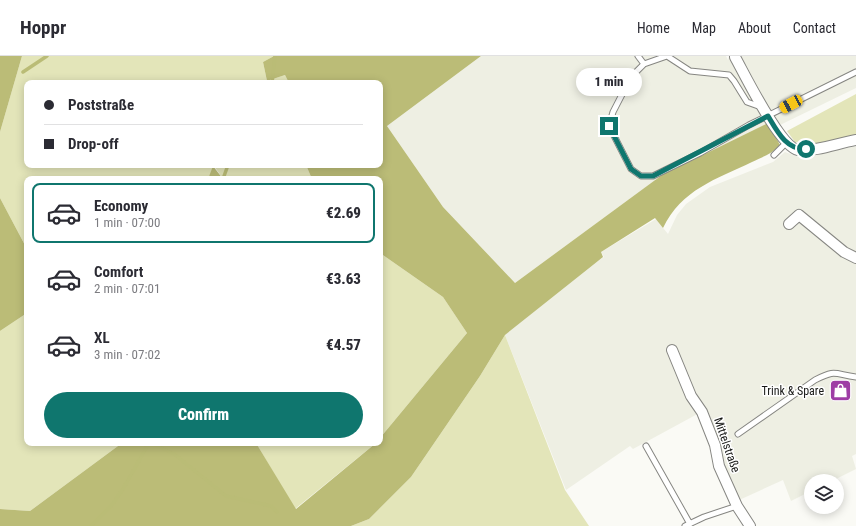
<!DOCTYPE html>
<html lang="en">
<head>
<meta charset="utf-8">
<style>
  body { margin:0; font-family:"Roboto Condensed",sans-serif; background:#f7f7f7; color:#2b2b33; height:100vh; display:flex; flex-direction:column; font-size:15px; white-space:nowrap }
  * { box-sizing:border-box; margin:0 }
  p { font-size:13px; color:#7c7c81 }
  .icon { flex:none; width:22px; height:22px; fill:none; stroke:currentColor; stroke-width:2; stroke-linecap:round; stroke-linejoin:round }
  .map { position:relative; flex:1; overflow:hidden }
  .details { position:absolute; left:24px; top:120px; width:359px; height:270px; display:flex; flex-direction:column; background:#fff; border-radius:8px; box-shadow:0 2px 10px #0003 }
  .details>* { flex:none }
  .guide { position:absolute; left:24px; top:24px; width:359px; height:88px; border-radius:8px; box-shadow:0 2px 10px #0003; display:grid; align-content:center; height:88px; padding:0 20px; background:#fff }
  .tools { position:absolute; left:804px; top:418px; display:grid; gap:8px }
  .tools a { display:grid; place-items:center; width:40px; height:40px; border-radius:50%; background:#fff; box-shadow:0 2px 10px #0003; font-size:20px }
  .end { position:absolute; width:18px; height:18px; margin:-9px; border:5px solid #0f766e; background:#fff; box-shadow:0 0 0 2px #fff }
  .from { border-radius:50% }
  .bubble { position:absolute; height:28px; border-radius:14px; background:#fff; box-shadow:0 2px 10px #0003; font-size:13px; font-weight:800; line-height:28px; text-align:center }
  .car { position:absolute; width:12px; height:24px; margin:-12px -6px; border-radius:5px; box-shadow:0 0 3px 1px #0007; background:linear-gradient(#f5c518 24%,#345 0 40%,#f5c518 0 76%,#345 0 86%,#f5c518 0) }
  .guide b { display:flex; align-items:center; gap:14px; height:38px; font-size:15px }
  .guide b+b { border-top:1px solid #e1e1e2 }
  .guide i { width:10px; height:10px; background:#2b2b33 }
  ul { padding:7px 0 0; list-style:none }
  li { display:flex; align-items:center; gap:12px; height:60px; margin:0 8px 6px; padding:0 12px; border:2px solid transparent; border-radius:8px }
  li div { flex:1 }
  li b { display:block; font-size:15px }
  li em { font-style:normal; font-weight:800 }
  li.selected { border-color:#0f766e }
  li>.icon { width:36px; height:36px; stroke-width:1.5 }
  .button { display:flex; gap:8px; margin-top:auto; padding:8px 20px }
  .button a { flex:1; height:46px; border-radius:24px; background:#0f766e; color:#fff; font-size:16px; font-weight:800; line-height:46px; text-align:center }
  header { display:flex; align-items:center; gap:24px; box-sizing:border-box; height:56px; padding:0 20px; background:#fff; border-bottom:1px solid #e1e1e2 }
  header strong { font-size:19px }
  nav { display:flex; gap:22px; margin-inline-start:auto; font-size:14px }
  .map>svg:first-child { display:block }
</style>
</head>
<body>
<header>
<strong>Hoppr</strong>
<nav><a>Home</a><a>Map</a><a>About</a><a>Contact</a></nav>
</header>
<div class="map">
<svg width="856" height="470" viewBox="0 0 856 470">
  <rect width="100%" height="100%" fill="#fafaf5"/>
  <path fill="#eeefe3" d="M481 0H726L728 4 729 0H733L768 67 661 120 515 227 443 151 387 70Z
    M735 0H856V32L778 70Z
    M856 90V398L852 400 856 413 832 425H811V435L791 445 783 424 737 445 703 355 633 393 630 390 566 434 505 279 586 212 604 201 601 196 656 163 668 178 677 159 686 148 710 131 773 106 785 96 802 102Z"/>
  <path fill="#e3e5b9" d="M22 0H274L263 6 267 25 285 19 289 27H27V109H306L312 123H223L214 110 208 123H27V193L0 142V76Z
    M856 38V79L809 89 795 86 787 75Z
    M380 197 443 241 467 277 380 382Z
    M27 257V387H118V390L30 455 0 453V275Z
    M505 279 565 434 589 470H351L369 463 411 421 480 320Z
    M256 387H376L295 453Z"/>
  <path fill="#bbbc77" d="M0 0H22L0 76Z
    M274 0H481L387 70 443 151 515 227 662 119 768 67 780 89C770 99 764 100 752 106 716 123 681 134 663 172L655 162 601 196 603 201 505 279 480 320 411 421 369 463 351 470H0V453L30 455 118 390V387H256L296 453 376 387H380V382L467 277 443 241 380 197V123H312L306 109H380V27H289L285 19 267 25 263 6Z
    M213 110 223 123H208Z
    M0 142 27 193V257L0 275Z"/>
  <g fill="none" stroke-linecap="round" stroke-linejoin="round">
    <path stroke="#babc76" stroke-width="3.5" d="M23 16 47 0
      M272 27 275 0
      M223 123 228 109
      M152 387 174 398 226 440 271 450 277 456
      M91 470 111 450 123 433 149 387"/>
    <defs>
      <path id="lane" d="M638 0 644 8 667 0
        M667 0 690 15 729 19 734 25 747 46 761 51
        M644 8 631 21 613 56 609 70 631 113 641 120H653L700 97 749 69 856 16
        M774 99 786 87
        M738 378 815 324C836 313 834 318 856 321
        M646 390 690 468
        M685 470 704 461 737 450"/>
      <path id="street" d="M735 1C745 19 780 91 798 94 816 96 838 87 856 84
        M789 168 799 159 844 196 856 202
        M672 294 691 340 702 356 715 389 719 410 737 450 750 470"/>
    </defs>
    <use href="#lane" stroke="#868682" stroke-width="7"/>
    <use href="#street" stroke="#868682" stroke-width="12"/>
    <use href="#lane" stroke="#fff" stroke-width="5"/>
    <use href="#street" stroke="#fff" stroke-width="10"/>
  </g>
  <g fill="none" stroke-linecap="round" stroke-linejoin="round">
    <path stroke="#0f766e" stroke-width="5" d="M609 70 631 113 641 120H653L768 60C777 75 786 94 806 93"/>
  </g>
  <defs>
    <symbol id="shop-square" viewBox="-11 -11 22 22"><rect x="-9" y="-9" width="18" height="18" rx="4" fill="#9e3da5" stroke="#fff"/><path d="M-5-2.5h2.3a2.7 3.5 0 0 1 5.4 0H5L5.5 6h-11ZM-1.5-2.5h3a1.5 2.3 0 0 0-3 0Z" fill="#fff"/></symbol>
  </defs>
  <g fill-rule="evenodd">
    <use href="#shop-square" x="828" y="322" width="25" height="25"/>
  </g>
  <g text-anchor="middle" stroke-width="3" stroke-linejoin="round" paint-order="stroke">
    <g font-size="12" fill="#171816" stroke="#fff" text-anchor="end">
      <text x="824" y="339">Trink &amp; Spare</text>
    </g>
    <g font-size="12" fill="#171816" stroke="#fff">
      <text transform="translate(727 389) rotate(71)" y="4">Mittelstraße</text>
    </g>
  </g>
</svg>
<div class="tools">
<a><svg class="icon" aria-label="layers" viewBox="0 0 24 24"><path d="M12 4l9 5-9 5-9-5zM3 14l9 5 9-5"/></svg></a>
</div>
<i class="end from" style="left:806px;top:93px"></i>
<i class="end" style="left:609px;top:70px"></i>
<div class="bubble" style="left:576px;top:12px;width:66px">1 min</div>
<i class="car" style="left:791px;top:48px;rotate:242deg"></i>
<div class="guide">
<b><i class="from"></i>Poststraße</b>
<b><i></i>Drop-off</b>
</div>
<section class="details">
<ul>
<li class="selected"><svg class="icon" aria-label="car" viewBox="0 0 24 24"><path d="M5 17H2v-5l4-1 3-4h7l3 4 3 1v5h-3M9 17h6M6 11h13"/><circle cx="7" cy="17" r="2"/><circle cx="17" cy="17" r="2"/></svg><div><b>Economy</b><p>1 min · 07:00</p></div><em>€2.69</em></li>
<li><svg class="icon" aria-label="car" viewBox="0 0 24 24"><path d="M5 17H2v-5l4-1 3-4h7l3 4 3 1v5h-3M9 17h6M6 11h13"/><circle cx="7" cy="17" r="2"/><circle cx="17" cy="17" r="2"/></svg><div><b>Comfort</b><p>2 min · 07:01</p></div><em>€3.63</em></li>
<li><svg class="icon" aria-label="car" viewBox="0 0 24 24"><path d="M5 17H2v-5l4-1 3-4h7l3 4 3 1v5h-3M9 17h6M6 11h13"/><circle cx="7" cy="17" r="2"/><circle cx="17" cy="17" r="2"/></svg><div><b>XL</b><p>3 min · 07:02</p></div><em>€4.57</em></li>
</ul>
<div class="button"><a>Confirm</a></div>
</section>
</div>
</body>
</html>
